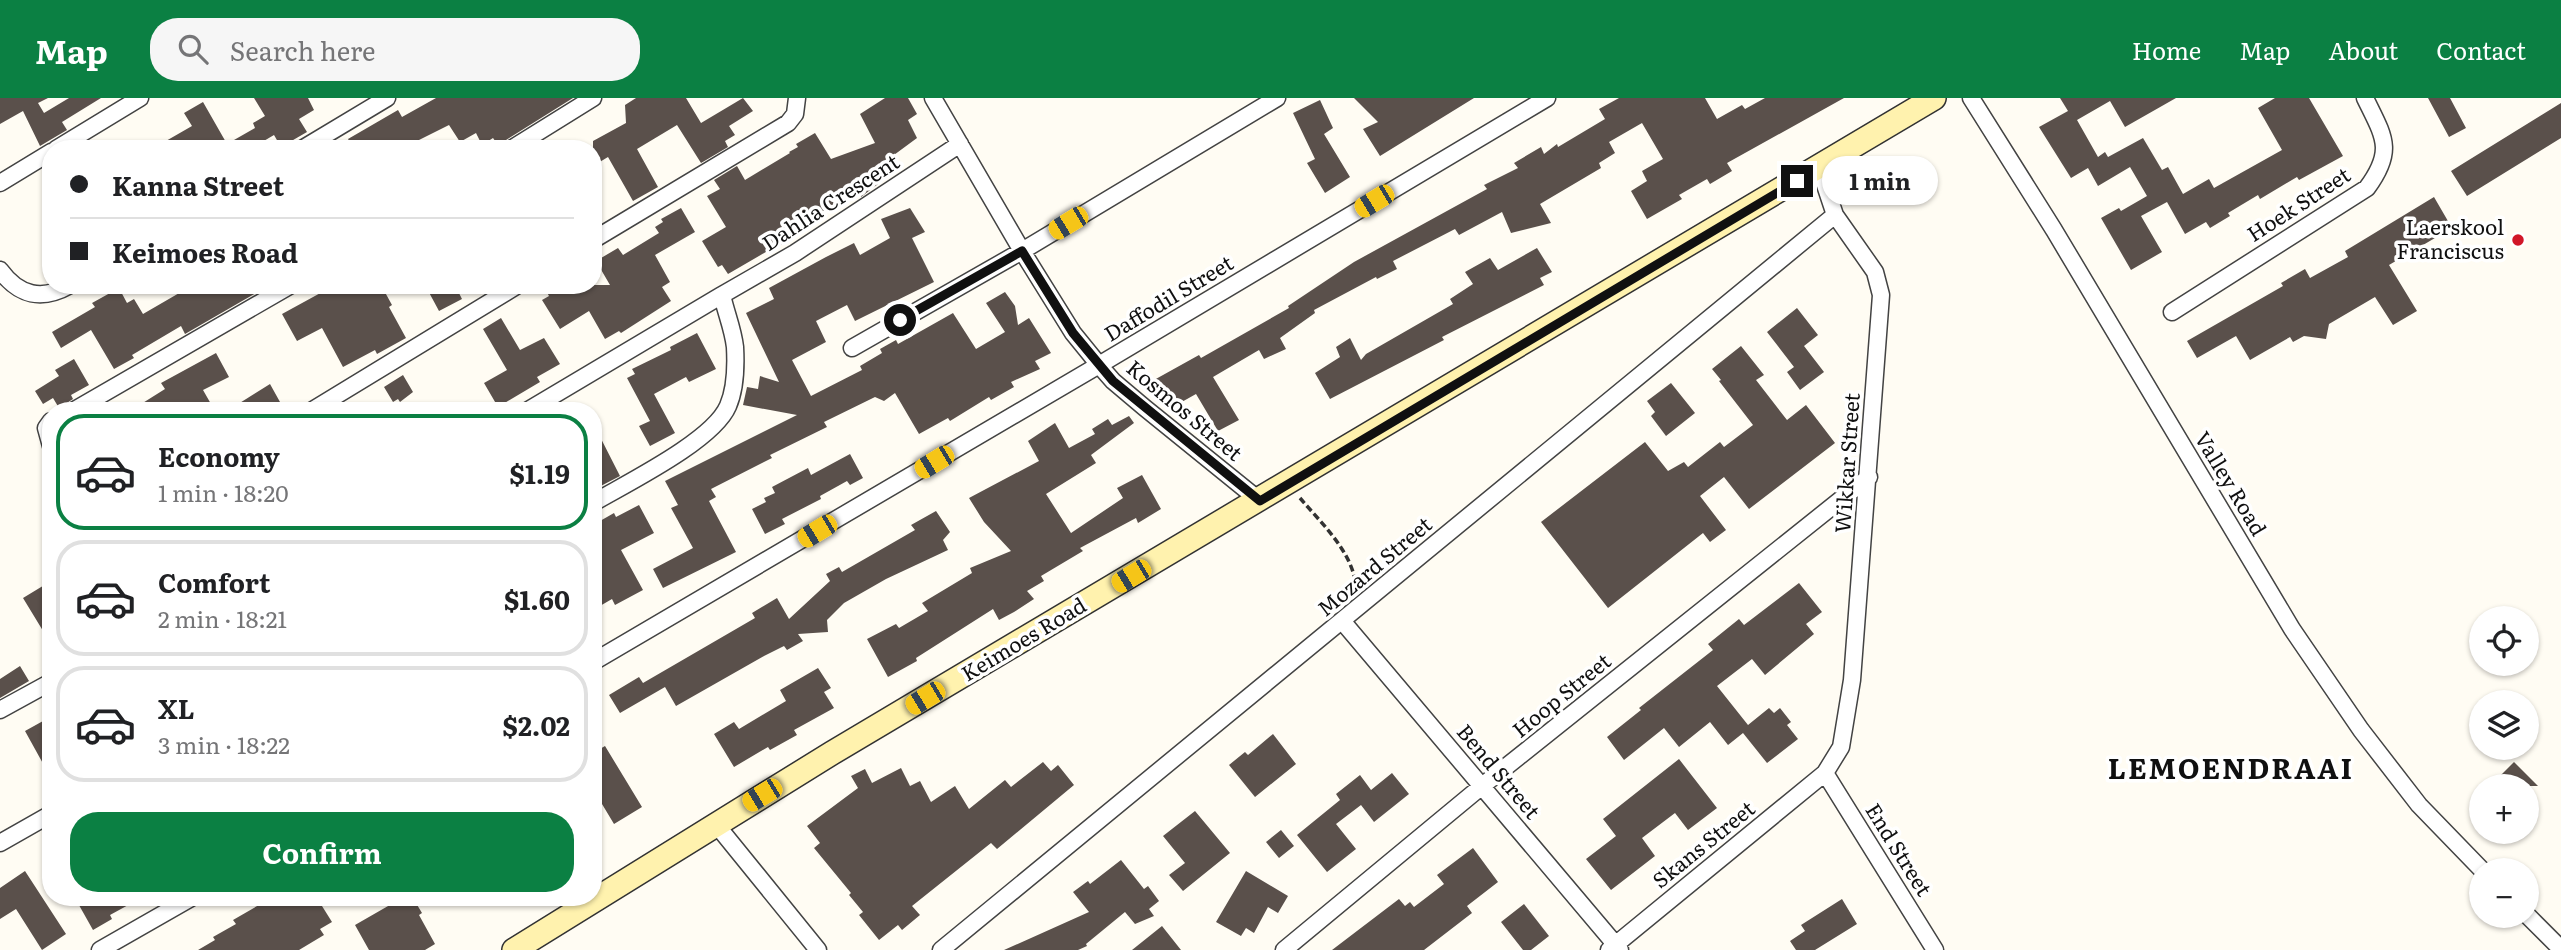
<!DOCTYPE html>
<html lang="en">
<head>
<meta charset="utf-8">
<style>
  body { margin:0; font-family:Literata,serif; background:#f6f6f6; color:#202124; height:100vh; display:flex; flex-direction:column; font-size:26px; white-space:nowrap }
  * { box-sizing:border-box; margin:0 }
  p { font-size:23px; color:#757577 }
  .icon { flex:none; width:38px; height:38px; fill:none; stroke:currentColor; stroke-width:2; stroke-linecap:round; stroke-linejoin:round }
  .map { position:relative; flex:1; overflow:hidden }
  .drawer { position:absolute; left:42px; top:304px; width:560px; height:504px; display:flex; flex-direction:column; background:#fff; border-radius:28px; box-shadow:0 2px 5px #0004 }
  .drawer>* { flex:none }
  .guide { position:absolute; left:42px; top:42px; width:560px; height:154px; border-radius:28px; box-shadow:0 2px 5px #0004; display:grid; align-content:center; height:154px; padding:0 28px; background:#fff }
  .tools { position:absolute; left:2469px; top:508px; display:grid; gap:14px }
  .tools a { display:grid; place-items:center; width:70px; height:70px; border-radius:50%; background:#fff; box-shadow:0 2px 5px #0004; font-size:35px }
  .end { position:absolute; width:32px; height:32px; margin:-16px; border:9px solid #101010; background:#fff; box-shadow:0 0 0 4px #fff }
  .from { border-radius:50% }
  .bubble { position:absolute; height:49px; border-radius:24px; background:#fff; box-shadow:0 2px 5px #0004; font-size:23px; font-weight:700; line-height:49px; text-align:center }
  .car { position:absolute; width:21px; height:42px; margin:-21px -10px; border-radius:9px; box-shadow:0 0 5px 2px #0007; background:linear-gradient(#f5c518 24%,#345 0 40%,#f5c518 0 76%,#345 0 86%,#f5c518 0) }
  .guide b { display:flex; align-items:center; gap:24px; height:66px; font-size:26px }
  .guide b+b { border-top:2px solid #e0e0e0 }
  .guide i { width:18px; height:18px; background:#202124 }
  ul { padding:12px 0 0; list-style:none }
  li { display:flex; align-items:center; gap:21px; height:116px; margin:0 14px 10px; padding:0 14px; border:4px solid #e0e0e0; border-radius:28px }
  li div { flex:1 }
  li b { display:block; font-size:26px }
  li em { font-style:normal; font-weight:700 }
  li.current { border-color:#0b8043 }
  li>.icon { width:63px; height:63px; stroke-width:1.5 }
  .action { display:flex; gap:14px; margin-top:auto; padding:14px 28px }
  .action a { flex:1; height:80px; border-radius:28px; background:#0b8043; color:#fff; font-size:28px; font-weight:700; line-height:80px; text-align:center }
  header { display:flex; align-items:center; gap:42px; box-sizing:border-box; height:98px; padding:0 35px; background:#0b8043; color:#fff }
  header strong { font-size:33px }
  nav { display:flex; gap:38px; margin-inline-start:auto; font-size:24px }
  .search { width:490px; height:63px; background:#f6f6f6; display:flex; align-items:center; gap:18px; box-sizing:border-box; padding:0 24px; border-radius:28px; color:#757577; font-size:26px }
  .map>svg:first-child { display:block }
</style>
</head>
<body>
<header>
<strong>Map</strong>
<div class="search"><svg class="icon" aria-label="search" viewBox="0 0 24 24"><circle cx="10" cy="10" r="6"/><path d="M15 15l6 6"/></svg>Search here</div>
<nav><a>Home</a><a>Map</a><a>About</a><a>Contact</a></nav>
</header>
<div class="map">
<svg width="2561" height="852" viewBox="0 0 2561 852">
  <rect width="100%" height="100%" fill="#fffcf3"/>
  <path fill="#5a504b" d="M0 0H48L38 5 44 15 69 0H101L62 24 67 32 40 48 23 13 0 26Z
    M254 0H308L314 12 299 21 307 34 281 49 274 37 250 51H152L192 28 184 15 203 4 227 46 255 30 253 25 265 18Z
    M436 0H573L498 47 493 40 482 47 476 35 460 44 449 27 401 51H354L348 41 398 12 402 19Z
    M636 0H686L701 25 743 0 753 13 729 28 735 37 725 43 728 49 701 65 677 27 637 51 658 89 633 103 608 59 593 68V43L626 25 625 7Z
    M885 0H908L917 16 908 22 917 40 879 68 886 80 861 99 858 93 807 123 810 128 772 153 771 151 728 176 722 167 718 169 702 143 726 129 707 98 720 91 714 82 737 68 745 82 790 55 789 54 798 49 796 46 815 35 831 61 875 45 860 16Z
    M1354 0H1474L1380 58 1363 31 1378 24Z
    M1619 0H1705L1717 21 1742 7 1745 11 1765 0H1844L1727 65 1732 73 1710 86 1707 81 1679 97 1682 101 1647 121 1631 93 1647 83 1642 73 1663 61 1642 25 1609 44 1615 55 1599 65 1601 70 1540 106 1551 125 1511 135 1502 114 1459 137 1455 131 1393 163 1397 171 1377 181 1376 179 1314 212 1315 215 1280 240 1286 251 1264 261 1259 252 1213 279 1239 322 1218 333 1196 296 1171 310 1156 298 1154 282 1199 257 1201 260 1289 210 1288 208 1354 164 1487 91 1484 87 1518 70 1514 65 1541 49 1544 56 1557 46 1558 49 1605 21 1599 11Z
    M2060 0H2176L2125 29 2110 3 2077 22 2098 59 2105 54 2108 59 2143 40 2162 72 2168 69 2183 96 2209 81 2214 90 2282 52 2258 10 2275 0H2309L2343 58 2299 82 2297 79 2260 101 2258 97 2228 115 2230 118 2210 130 2206 124 2185 136 2167 104 2141 118 2162 154 2131 172 2101 120 2119 110 2121 113 2147 98 2130 69 2098 88 2088 70 2071 80 2039 29 2068 13Z
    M2428 0H2450L2466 30 2449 39Z
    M1320 2 1333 30 1324 36 1350 79 1325 95 1307 65 1315 61 1293 15Z
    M2561 5V40L2467 98 2451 73Z
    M2434 99 2452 130 2389 167 2417 213 2393 227 2375 199 2329 226 2326 241 2304 238 2293 244 2290 239 2250 262 2236 238 2197 260 2187 243 2283 188 2281 185 2305 171 2310 180 2348 159 2345 153Z
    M681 110 695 134 655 157 670 184 662 189 671 203 621 235 619 233 605 241 589 213 560 231 542 202 549 198 543 187H610L596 163 618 150 623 157 659 135 655 129 663 124 661 121Z
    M910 110 925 134 912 140 934 184 855 223 847 207 816 223 826 244 792 262 811 298 862 272 860 268 882 255 880 251 896 242 898 246 953 215 976 251 1005 234 986 205 1005 194 1015 208 1018 227 1029 220 1051 255 1035 263 1040 271 1011 284 1014 289 991 302 989 299 950 323 948 320 919 336 895 295 884 303 875 299 824 324 827 329 770 357 772 360 711 391 716 399 709 403 736 454 663 490 653 471 693 450 671 410 678 407 665 383 797 317 743 307 747 289 758 291 760 278 779 284 746 215 774 201 769 190 826 159 854 145 860 157 890 140 881 121Z
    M1537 150 1552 174 1540 180 1544 187 1442 239 1444 242 1330 301 1315 275 1340 259 1336 249 1350 240 1361 262 1366 256 1453 206 1450 201 1473 186 1465 174 1490 160 1498 172Z
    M193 187H270L185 236 181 228 132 257 134 260 114 271 91 232 61 250 52 234 95 209 92 205 119 190 127 205 134 201 143 216Z
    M335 187H381L392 207 389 209 406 240 377 256 375 252 343 269 322 230 297 243 282 216Z
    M425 187H455L462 201 439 213Z
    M1797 210 1818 237 1804 248 1824 274 1800 292 1787 274 1794 269 1767 234Z
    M501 220 520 252 544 240 560 266 537 279 540 284 498 309 484 285 507 272 483 231Z
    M697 235 716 271 689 284 686 279 654 296 675 335 650 348 639 328 650 323 627 280 635 276 632 271 671 252 670 249Z
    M1741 248 1764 277 1756 282 1787 322 1806 307 1835 345 1749 411 1724 379 1700 398 1726 432 1710 444 1703 435 1608 510 1541 424 1645 344 1668 373 1684 364 1688 369 1720 344 1724 349 1753 327 1719 283 1721 282 1712 271Z
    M216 255 229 279 203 292 215 313H130L165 291 161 285Z
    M74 261 89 287 71 297 73 301 59 310 53 300 43 306 35 293 59 278 55 272Z
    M403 277 413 294 400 304 398 301 393 304 384 289Z
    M1671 285 1695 315 1666 338 1651 318 1655 314 1647 303Z
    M270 286 280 304 263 313H227Z
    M1129 318 1134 325 1091 357 1096 365 1046 396 1071 435 1123 400 1117 390 1142 377 1161 411 1138 425 1136 420 1080 450 1083 453 1041 478 1044 483 1027 493 1034 501 1014 514 999 522 993 511 916 560 917 563 888 579 867 541 896 526 899 530 928 513 922 505 972 475 970 470 1011 453 984 424 969 400 1039 363 1028 343 1055 325 1069 350 1095 336 1092 331 1108 321 1112 327Z
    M593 325 620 378 593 392Z
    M850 356 863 380 850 387 847 383 820 398 821 401 782 421 785 426 765 436 752 411 766 404 764 400 775 395 772 389 808 370 811 377Z
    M639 407 654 435 621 452 643 492 615 507 612 501 593 512V430L602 426 600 423 614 415 616 419Z
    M936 413 950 434 943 442 948 452 886 481 844 505 827 522 828 534 798 536 803 543 787 552 784 548 764 558 676 608 665 589 620 615 609 597 639 579 643 585 755 520 752 515 777 500 789 521 830 483 826 476 839 469 842 474 915 432 911 427Z
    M51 483V546L23 500Z
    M1799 485 1822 514 1806 526 1814 536 1765 577 1752 561 1717 588 1748 627 1769 610 1774 615 1780 610 1791 624 1787 627 1798 641 1767 665 1743 635 1728 647 1710 624 1679 649 1664 630 1624 662 1607 639 1641 612 1639 610 1713 552 1708 546 1739 521 1744 527Z
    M20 568 29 583 0 600V581Z
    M818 570 831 590 824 594 834 610 794 632 797 637 770 652 768 649 734 669 714 636 734 624 739 631 786 603 780 592Z
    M43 623 51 637V680L25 633Z
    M1273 636 1296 666 1255 699 1229 667 1245 654 1248 657Z
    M605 648 642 709 614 726 593 691V655Z
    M1679 661 1717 710 1688 732 1675 715 1642 740 1655 758 1611 792 1586 761 1616 738 1603 721Z
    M1043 664 1051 673 1058 667 1074 687 997 751 991 745 912 808 920 817 902 832 898 827 879 842 859 817 863 814 849 797 851 795 814 750 820 745 807 728 858 690 851 678 865 671 872 685 901 670 910 688 920 683 931 704 955 688 969 711 1005 682 1011 689Z
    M2514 664 2538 688H2490Z
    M1392 675 1409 696 1374 724 1361 707 1336 726 1356 751 1327 774 1297 737 1340 702 1336 696 1360 677 1371 692Z
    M1195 713 1230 755 1183 793 1169 777 1185 765 1163 738Z
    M1281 732 1294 748 1279 760 1266 744Z
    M1473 750 1498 784 1467 808 1472 815 1424 852H1332L1399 801 1405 808 1410 804 1414 809 1444 786 1437 777Z
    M1121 762 1144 791 1148 788 1159 803 1149 811 1154 818 1135 826 1125 814 1086 846 1087 848 1078 852H1004L1089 814 1073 794 1088 783 1090 786Z
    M25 773 66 836 42 852 16 811 0 821V790Z
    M1246 773 1288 798 1278 815 1268 809 1254 835 1246 830 1241 838 1216 824Z
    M75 800H141L110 817 112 821 93 832Z
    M271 800H317L332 824 320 831 324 837 299 852H198L215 842 213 839 236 826 233 822Z
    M402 800H413L422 815 419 817 435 846 425 852H369L355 827Z
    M1842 801 1857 826 1815 852H1796L1790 843 1805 833 1801 827Z
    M1524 806 1549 838 1531 852H1523L1501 824Z
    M1162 828 1181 852H1132Z"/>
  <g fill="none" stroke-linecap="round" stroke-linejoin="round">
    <defs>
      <path id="street" d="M933 0 1022 153 1073 235 1099 267 1113 283 1145 310 1260 403
        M1971 0 2054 132 2292 531 2361 632 2419 707 2482 772
        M56 51 140 0
        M302 51 387 0
        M511 51 593 0
        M0 85 51 54
        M593 142 788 25 795 16 797 0
        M0 172C19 198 42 203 70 187
        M2172 214 2367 90C2395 52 2384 39 2365 0
        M852 250 1022 153 1277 0
        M73 313 291 187
        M311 313 518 187
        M527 313 722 197
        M51 323 46 330 51 348
        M593 405C627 385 713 343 728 308 735 292 736 267 735 249 733 231 726 215 722 197L795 155 960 46
        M1343 524 1620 852
        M593 564 1099 267 1547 0
        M0 612 51 584
        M1825 675 1935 852
        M715 725 818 852
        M0 745 51 716
        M2527 817 2561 851
        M100 852 191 800
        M941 852 1835 117
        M1284 852 1482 688 1869 379
        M1609 852 1825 675 1841 649 1852 582 1881 197 1875 174 1835 117 1819 69"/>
      <path id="secondary" d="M514 852 832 655 1934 0"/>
    </defs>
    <use href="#street" stroke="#434343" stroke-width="19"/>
    <use href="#secondary" stroke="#323232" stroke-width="26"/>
    <path stroke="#323232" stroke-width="3.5" stroke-dasharray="7 3.5" stroke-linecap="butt" d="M1300 400C1322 426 1354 455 1356 490"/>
    <use href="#street" stroke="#fff" stroke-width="16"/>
    <use href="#secondary" stroke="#fff2ae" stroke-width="23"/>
  </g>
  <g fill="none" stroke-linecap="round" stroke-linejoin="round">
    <path stroke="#101010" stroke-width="9" d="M900 222 1022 153 1073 235 1113 283 1260 403 1797 83"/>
  </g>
  <circle fill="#d11728" stroke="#fff" stroke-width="2.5" cx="2518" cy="142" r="7"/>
  <g text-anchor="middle" stroke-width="7" stroke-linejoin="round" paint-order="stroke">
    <g font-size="21" fill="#101010" stroke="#fff">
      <text transform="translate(831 105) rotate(-33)" y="7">Dahlia Crescent</text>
      <text transform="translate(2299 107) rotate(-33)" y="7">Hoek Street</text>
      <text transform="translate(1169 201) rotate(-31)" y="7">Daffodil Street</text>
      <text transform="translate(1184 313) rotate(40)" y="7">Kosmos Street</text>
      <text transform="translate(1848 365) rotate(-86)" y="7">Wikkar Street</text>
      <text transform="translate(2230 386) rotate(59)" y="7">Valley Road</text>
      <text transform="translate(1375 469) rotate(-40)" y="7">Mozard Street</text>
      <text transform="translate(1024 542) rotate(-31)" y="7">Keimoes Road</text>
      <text transform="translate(1562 598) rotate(-39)" y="7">Hoop Street</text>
      <text transform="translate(1498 674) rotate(50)" y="7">Bend Street</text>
      <text transform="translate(1704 747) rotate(-39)" y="7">Skans Street</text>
      <text transform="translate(1898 752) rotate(58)" y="7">End Street</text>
    </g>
    <g font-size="21" fill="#101010" stroke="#fff" text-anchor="end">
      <text x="2504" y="137">Laerskool<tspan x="2504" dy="24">Franciscus</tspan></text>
    </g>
    <g font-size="28" font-weight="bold" letter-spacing="2" fill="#101010" stroke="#fff">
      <text x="2231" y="681">LEMOENDRAAI</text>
    </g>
  </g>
</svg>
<div class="tools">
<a><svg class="icon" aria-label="locate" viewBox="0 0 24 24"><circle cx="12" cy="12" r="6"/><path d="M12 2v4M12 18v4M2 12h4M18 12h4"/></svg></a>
<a><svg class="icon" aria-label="layers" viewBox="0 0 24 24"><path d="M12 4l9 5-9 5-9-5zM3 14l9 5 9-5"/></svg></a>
<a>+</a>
<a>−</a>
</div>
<i class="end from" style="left:900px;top:222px"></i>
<i class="end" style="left:1797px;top:83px"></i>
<div class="bubble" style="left:1822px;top:58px;width:116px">1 min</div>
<i class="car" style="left:1374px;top:103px;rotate:239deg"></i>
<i class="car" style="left:1068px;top:125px;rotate:239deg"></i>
<i class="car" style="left:934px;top:364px;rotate:239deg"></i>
<i class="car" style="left:817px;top:433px;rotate:239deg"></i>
<i class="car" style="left:1131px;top:478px;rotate:239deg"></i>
<i class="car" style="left:925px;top:600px;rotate:239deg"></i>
<i class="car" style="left:762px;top:697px;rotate:239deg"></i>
<div class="guide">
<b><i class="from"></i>Kanna Street</b>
<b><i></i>Keimoes Road</b>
</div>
<section class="drawer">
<ul>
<li class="current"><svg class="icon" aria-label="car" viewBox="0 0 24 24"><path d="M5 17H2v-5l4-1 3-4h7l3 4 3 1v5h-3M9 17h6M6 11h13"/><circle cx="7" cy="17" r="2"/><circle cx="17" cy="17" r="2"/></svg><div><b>Economy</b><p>1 min · 18:20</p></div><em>$1.19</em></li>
<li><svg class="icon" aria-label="car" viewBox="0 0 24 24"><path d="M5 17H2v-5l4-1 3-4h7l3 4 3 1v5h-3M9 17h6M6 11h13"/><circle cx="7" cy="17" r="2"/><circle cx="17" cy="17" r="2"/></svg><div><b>Comfort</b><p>2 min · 18:21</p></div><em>$1.60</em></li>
<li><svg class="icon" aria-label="car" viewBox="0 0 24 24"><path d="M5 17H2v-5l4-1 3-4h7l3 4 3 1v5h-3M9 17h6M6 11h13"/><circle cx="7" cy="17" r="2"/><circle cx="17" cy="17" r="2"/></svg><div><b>XL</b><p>3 min · 18:22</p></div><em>$2.02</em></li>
</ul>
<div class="action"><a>Confirm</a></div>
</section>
</div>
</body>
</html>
